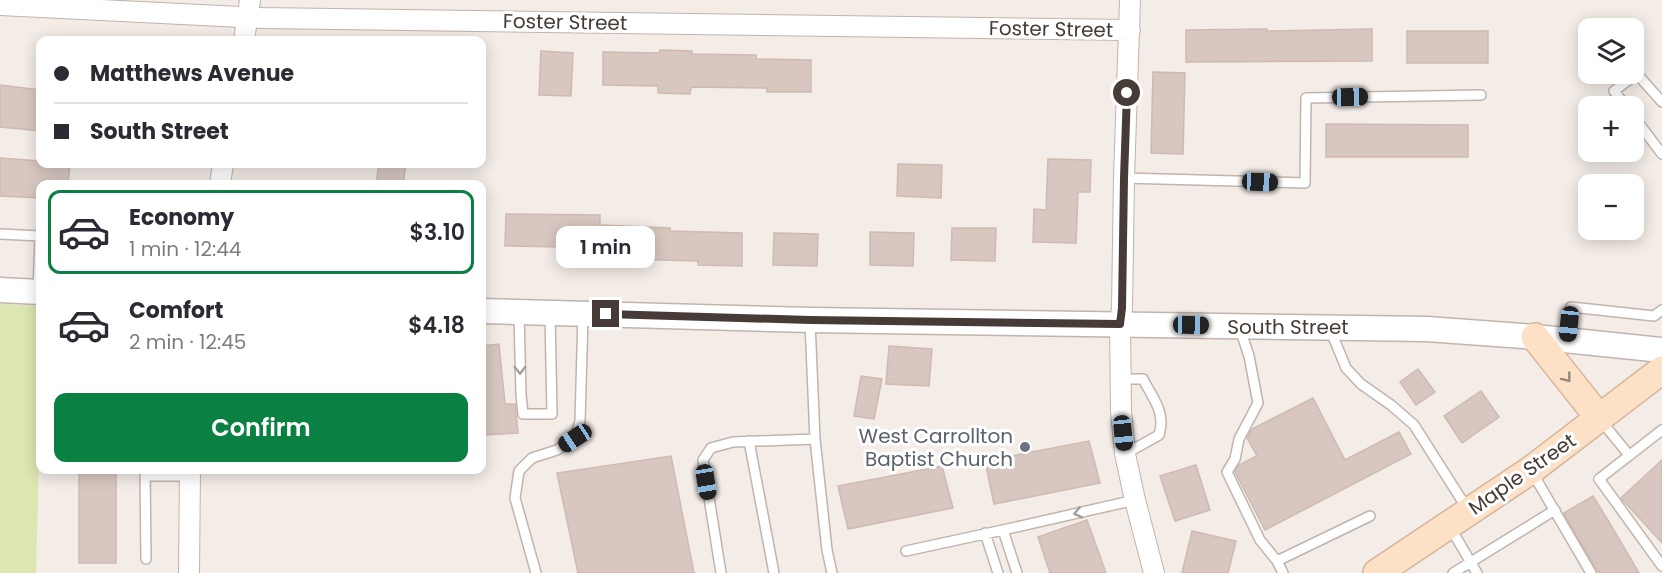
<!DOCTYPE html>
<html lang="en">
<head>
<meta charset="utf-8">
<style>
  :root { --surface:#fff; --page:#f7f7f7; --text:#2b2b33; --muted:#7c7c81; --line:#e1e1e2; --accent:#0b8043 }
  body { margin:0; font-family:Poppins,sans-serif; background:var(--page); color:var(--text); height:100vh; display:flex; flex-direction:column; font-size:22px; white-space:nowrap }
  * { box-sizing:border-box; margin:0 }
  p { font-size:20px; color:var(--muted) }
  .icon { flex:none; width:33px; height:33px; fill:none; stroke:currentColor; stroke-width:2; stroke-linecap:round; stroke-linejoin:round }
  .map { position:relative; flex:1; overflow:hidden }
  .drawer { position:absolute; left:36px; top:180px; width:450px; height:294px; display:flex; flex-direction:column; background:var(--surface); border-radius:12px; box-shadow:0 3px 15px #0003 }
  .drawer>* { flex:none }
  .guide { position:absolute; left:36px; top:36px; width:450px; height:132px; border-radius:12px; box-shadow:0 3px 15px #0003; display:grid; align-content:center; height:132px; padding:0 18px; background:var(--surface) }
  .controls { position:absolute; left:1578px; top:18px; display:grid; gap:12px }
  .controls a { display:grid; place-items:center; width:66px; height:66px; border-radius:12px; background:var(--surface); box-shadow:0 3px 15px #0003; font-size:30px }
  .end { position:absolute; width:27px; height:27px; margin:-14px; border:8px solid #463b36; background:#fff; box-shadow:0 0 0 3px #fff }
  .from { border-radius:50% }
  .bubble { position:absolute; height:42px; border-radius:12px; background:var(--surface); box-shadow:0 3px 15px #0003; font-size:20px; font-weight:600; line-height:42px; text-align:center }
  .car { position:absolute; width:18px; height:36px; margin:-18px -9px; border-radius:8px; box-shadow:0 0 4px 2px #0007; background:linear-gradient(#222 24%,#8ab4d8 0 40%,#222 0 76%,#8ab4d8 0 86%,#222 0) }
  .guide b { display:flex; align-items:center; gap:21px; height:57px; font-size:22px }
  .guide b+b { border-top:2px solid var(--line) }
  .guide i { width:15px; height:15px; background:var(--text) }
  ul { padding:10px 0 0; list-style:none }
  li { display:flex; align-items:center; gap:18px; height:84px; margin:0 12px 9px; padding:0 6px; border:3px solid transparent; border-radius:12px }
  li div { flex:1 }
  li b { display:block; font-size:22px }
  li em { font-style:normal; font-weight:600 }
  li.selected { border-color:var(--accent) }
  li>.icon { width:54px; height:54px; stroke-width:1.5 }
  .primary-button { display:flex; gap:12px; margin-top:auto; padding:12px 18px }
  .primary-button a { flex:1; height:69px; border-radius:12px; background:var(--accent); color:#fff; font-size:24px; font-weight:600; line-height:69px; text-align:center }
  .map>svg:first-child { display:block }
</style>
</head>
<body>
<div class="map">
<svg width="1662" height="573" viewBox="0 0 1662 573">
  <rect width="100%" height="100%" fill="#f3ece7"/>
  <path fill="#dde6b1" d="M0,304L40,306V424L36,573H0Z"/>
  <path fill="#d7c7c0" stroke="#cfbab0" stroke-width="1.5" d="M1267,29V31L1372,29V61L1186,62V30Z
    M1407,31H1488V63H1407Z
    M660,50L692,51V54L756,55V59L811,60V92H767V88L691,87L690,94L658,93V86L603,85V52L659,53Z
    M541,51L573,53L571,96L539,95Z
    M1153,72L1185,73L1183,154L1151,153Z
    M0,85L40,90V131L0,127Z
    M1326,124L1468,125V157H1326Z
    M0,158L40,161V164H70L68,184H40V198L0,196Z
    M1048,159L1091,160L1090,192H1078L1076,243L1033,242L1034,209L1046,210Z
    M379,164H406L403,184H376Z
    M898,164L942,165L941,198L897,196Z
    M506,214L600,215V225L670,228V231L742,233V266L698,265V261L626,259L627,248L505,246Z
    M952,228H996L995,261L951,260Z
    M870,232L914,233L913,266L870,265Z
    M774,233L818,234L817,266L773,265Z
    M499,344L505,404H515L518,433L482,435V346Z
    M889,346L932,349L929,386L886,384Z
    M1418,369L1435,392L1416,405L1400,382Z
    M861,376L882,379L874,419L854,416Z
    M1481,391L1499,417L1462,443L1444,416Z
    M1313,398L1345,460L1399,432L1411,454L1265,530L1235,472L1239,465L1257,456L1247,438L1252,429Z
    M1089,441L1100,483L994,504L985,461Z
    M671,456L694,573H578L557,473Z
    M1662,460V543L1621,498Z
    M1196,465L1210,510L1175,521L1160,476Z
    M942,466L953,508L848,529L838,486Z
    M79,473H116V563H79Z
    M1593,496L1609,522L1639,573H1599L1579,540L1564,513Z
    M1087,520L1106,573H1050L1038,537Z
    M1192,531L1236,541L1228,573H1182Z"/>
  <g fill="none" stroke-linecap="round" stroke-linejoin="round">
    <defs>
      <path id="service" d="M1626,106L1614,91L1637,74L1662,102
        M1634,117L1662,154
        M1124,178L1305,183L1306,98L1481,95
        M0,234L40,236L38,292
        M519,314L521,395L523,414H552L550,314
        M810,322L815,439L827,550L832,573
        M1240,329L1249,356L1258,403L1239,439L1235,459L1227,472L1260,540L1277,561L1283,573
        M1330,329L1346,368L1361,384L1391,405L1414,425L1468,510
        M1567,340L1571,307L1654,316L1662,310
        M1120,379H1143C1153,399 1166,412 1159,435L1125,454
        M1602,422L1629,455
        M1662,430L1599,479L1662,566
        M749,441L774,573
        M145,470L146,559
        M1532,472L1591,573
        M145,476H190
        M1450,527L1477,573
        M985,533L998,573
        M906,551L1003,530
        M1277,561L1370,516
        M536,573L515,498L519,471L532,458L557,450L575,438L580,421L583,315
        M721,573L703,460L711,448L733,442L815,439
        M1017,573L1003,530L1135,500
        M1453,573L1555,510"/>
      <path id="minor" d="M1130,0L1124,178L1122,308L1120,324L1121,411L1125,454L1135,500L1154,573
        M0,5L262,18L1130,30
        M244,40L250,0
        M220,184L223,164
        M189,573L190,470"/>
      <path id="tertiary" d="M0,290L40,292
        M482,311L810,320L1427,329L1535,337L1662,350"/>
      <path id="secondary" d="M1535,337L1600,419
        M1377,573L1531,470L1662,370"/>
    </defs>
    <use href="#service" stroke="#c1b4ad" stroke-width="12"/>
    <use href="#minor" stroke="#c1b4ad" stroke-width="22"/>
    <use href="#tertiary" stroke="#c1b4ad" stroke-width="27"/>
    <use href="#secondary" stroke="#d5b49a" stroke-width="30"/>
    <use href="#service" stroke="#fff" stroke-width="9"/>
    <use href="#minor" stroke="#fff" stroke-width="20"/>
    <use href="#tertiary" stroke="#fff" stroke-width="24"/>
    <use href="#secondary" stroke="#fde1c7" stroke-width="27"/>
  </g>
  <defs><path id="oneway-chevron" d="M-2-3.5L2.5 0L-2 3.5" fill="none" stroke-width="1.6" stroke-linecap="round" stroke-linejoin="round" transform="scale(1.5)"/></defs>
  <g stroke="#a29d9a">
    <use href="#oneway-chevron" transform="translate(520 370) rotate(89)"/>
    <use href="#oneway-chevron" transform="translate(1078 513) rotate(167)"/>
  </g>
  <use stroke="#988677" href="#oneway-chevron" transform="translate(1567 378) rotate(52)"/>
  <g fill="none" stroke-linecap="round" stroke-linejoin="round">
    <path stroke="#463b36" stroke-width="8" d="M606,314L810,320L1120,324L1122,308L1124,178L1127,93"/>
  </g>
  <circle fill="#6b7280" stroke="#fff" stroke-width="2" cx="1025" cy="447" r="6"/>
  <g text-anchor="middle" stroke-width="6" stroke-linejoin="round" paint-order="stroke">
    <g font-size="20" fill="#463b36" stroke="#fff">
      <text transform="translate(565 22) rotate(1)" y="7">Foster Street</text>
      <text transform="translate(1051 29) rotate(1)" y="7">Foster Street</text>
      <text x="1288" y="334">South Street</text>
      <text transform="translate(1522 474) rotate(-35)" y="7">Maple Street</text>
    </g>
    <g font-size="20" fill="#5b616d" stroke="#fff" text-anchor="end">
      <text x="1013" y="443">West Carrollton<tspan x="1013" dy="23">Baptist Church</tspan></text>
    </g>
  </g>
</svg>
<div class="controls">
<a><svg class="icon" aria-label="layers" viewBox="0 0 24 24"><path d="M12 4l9 5-9 5-9-5zM3 14l9 5 9-5"/></svg></a>
<a>+</a>
<a>−</a>
</div>
<i class="end from" style="left:1127px;top:93px"></i>
<i class="end" style="left:606px;top:314px"></i>
<div class="bubble" style="left:556px;top:226px;width:99px">1 min</div>
<i class="car" style="left:1350px;top:97px;rotate:89deg"></i>
<i class="car" style="left:1260px;top:182px;rotate:92deg"></i>
<i class="car" style="left:1569px;top:324px;rotate:186deg"></i>
<i class="car" style="left:1191px;top:325px;rotate:91deg"></i>
<i class="car" style="left:1123px;top:433px;rotate:174deg"></i>
<i class="car" style="left:575px;top:438px;rotate:237deg"></i>
<i class="car" style="left:706px;top:482px;rotate:171deg"></i>
<div class="guide">
<b><i class="from"></i>Matthews Avenue</b>
<b><i></i>South Street</b>
</div>
<section class="drawer">
<ul>
<li class="selected"><svg class="icon" aria-label="car" viewBox="0 0 24 24"><path d="M5 17H2v-5l4-1 3-4h7l3 4 3 1v5h-3M9 17h6M6 11h13"/><circle cx="7" cy="17" r="2"/><circle cx="17" cy="17" r="2"/></svg><div><b>Economy</b><p>1 min · 12:44</p></div><em>$3.10</em></li>
<li><svg class="icon" aria-label="car" viewBox="0 0 24 24"><path d="M5 17H2v-5l4-1 3-4h7l3 4 3 1v5h-3M9 17h6M6 11h13"/><circle cx="7" cy="17" r="2"/><circle cx="17" cy="17" r="2"/></svg><div><b>Comfort</b><p>2 min · 12:45</p></div><em>$4.18</em></li>
</ul>
<div class="primary-button"><a>Confirm</a></div>
</section>
</div>
</body>
</html>
